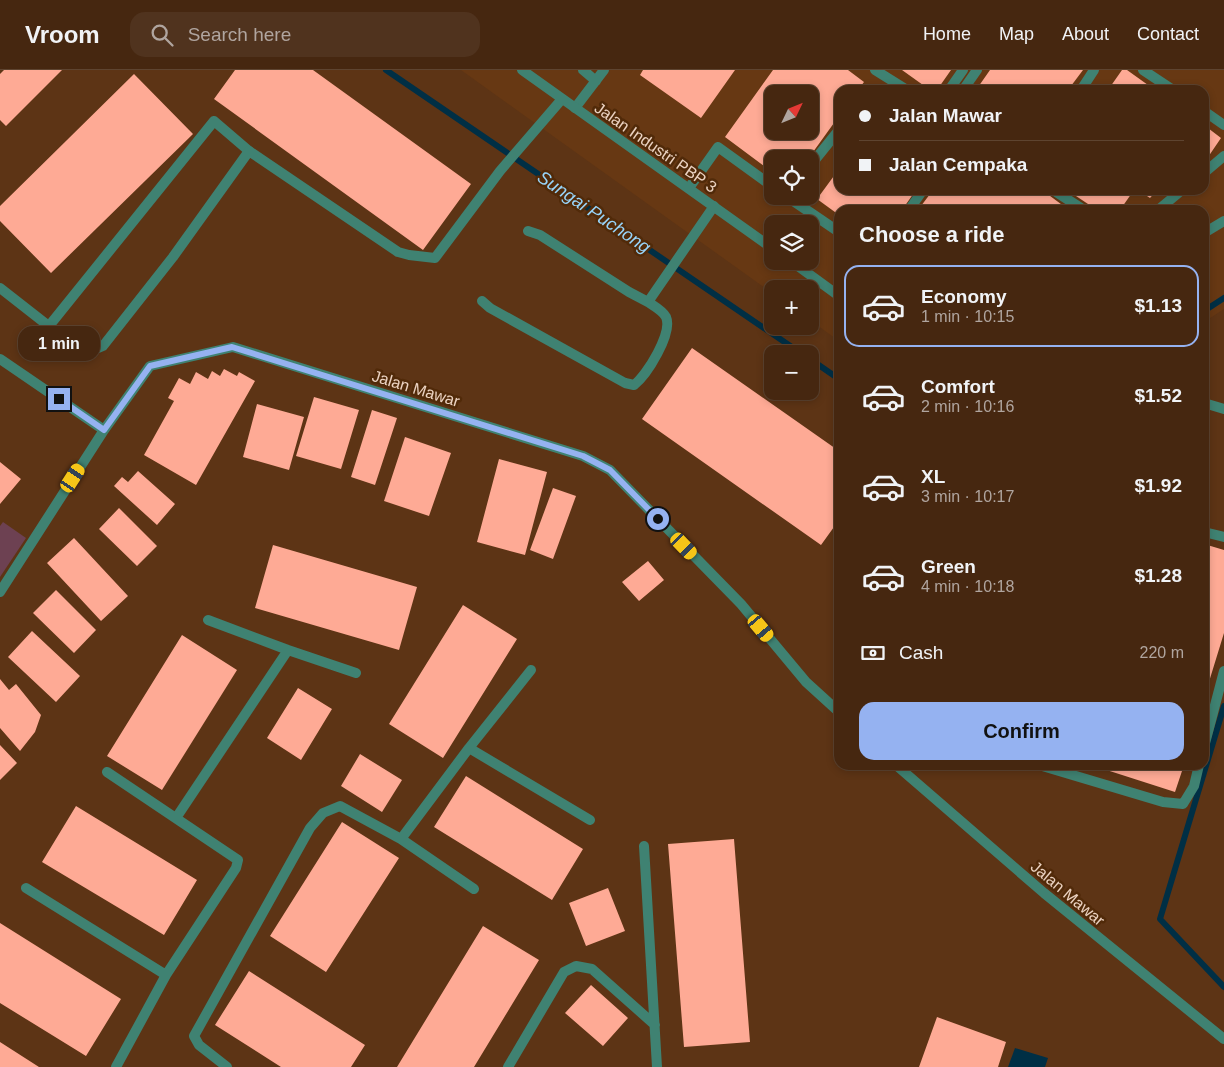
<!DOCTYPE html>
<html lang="en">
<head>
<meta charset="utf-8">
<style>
  :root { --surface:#462710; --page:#50331e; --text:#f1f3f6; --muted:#b0a59f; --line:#5e4430; --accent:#95b2f1 }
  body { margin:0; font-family:Helvetica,sans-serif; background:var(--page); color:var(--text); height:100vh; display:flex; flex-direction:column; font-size:19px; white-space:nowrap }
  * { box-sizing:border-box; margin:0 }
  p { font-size:16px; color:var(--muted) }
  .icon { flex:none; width:28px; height:28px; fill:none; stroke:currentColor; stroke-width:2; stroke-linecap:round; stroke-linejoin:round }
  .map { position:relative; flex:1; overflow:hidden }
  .panel { position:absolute; left:834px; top:135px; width:375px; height:565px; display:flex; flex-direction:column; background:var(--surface); border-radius:15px; box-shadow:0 2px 8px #0003,0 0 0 1px var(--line) }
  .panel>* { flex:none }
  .banner { position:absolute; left:834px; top:15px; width:375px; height:110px; border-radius:15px; box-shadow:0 2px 8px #0003,0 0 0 1px var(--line); display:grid; align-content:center; height:110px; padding:0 25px; background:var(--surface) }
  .needle { width:32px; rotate:47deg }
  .controls { position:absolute; left:764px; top:15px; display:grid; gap:10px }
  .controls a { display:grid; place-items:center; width:55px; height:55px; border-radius:10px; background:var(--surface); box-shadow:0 2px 8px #0003,0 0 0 1px var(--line); font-size:25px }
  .end { position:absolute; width:22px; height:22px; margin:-11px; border:6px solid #95b2f1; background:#111; box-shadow:0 0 0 2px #111 }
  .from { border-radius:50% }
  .bubble { position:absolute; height:35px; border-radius:15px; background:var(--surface); box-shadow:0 2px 8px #0003,0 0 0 1px var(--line); font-size:16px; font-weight:600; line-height:35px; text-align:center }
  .car { position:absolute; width:15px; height:30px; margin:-15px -8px; border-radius:6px; box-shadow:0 0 4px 1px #0007; background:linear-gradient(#f5c518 24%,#345 0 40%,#f5c518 0 76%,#345 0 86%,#f5c518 0) }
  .banner b { display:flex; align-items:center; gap:18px; height:48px; font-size:19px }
  .banner b+b { border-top:1px solid var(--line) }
  .banner i { width:12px; height:12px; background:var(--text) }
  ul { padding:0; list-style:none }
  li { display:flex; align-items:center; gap:15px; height:82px; margin:0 10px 8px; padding:0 15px; border:2px solid transparent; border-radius:15px }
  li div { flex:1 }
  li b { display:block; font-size:19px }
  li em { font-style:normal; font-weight:600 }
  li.current { border-color:var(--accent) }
  li>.icon { width:45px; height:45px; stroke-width:1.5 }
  h2 { padding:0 25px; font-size:22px; line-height:60px }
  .pay { display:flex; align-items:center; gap:12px; height:55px; padding:0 25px; font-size:19px }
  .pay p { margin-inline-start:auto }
  .cta { display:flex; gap:10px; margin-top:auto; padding:10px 25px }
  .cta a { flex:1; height:58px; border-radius:15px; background:var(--accent); color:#111; font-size:20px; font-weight:600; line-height:58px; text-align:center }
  header { display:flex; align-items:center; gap:30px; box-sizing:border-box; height:70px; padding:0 25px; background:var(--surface); border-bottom:1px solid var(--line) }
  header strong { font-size:24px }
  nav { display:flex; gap:28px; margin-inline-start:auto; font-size:18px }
  .search { width:350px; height:45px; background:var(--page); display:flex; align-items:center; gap:12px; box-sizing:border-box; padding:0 18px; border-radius:15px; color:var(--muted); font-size:19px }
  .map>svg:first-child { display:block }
</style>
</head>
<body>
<header>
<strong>Vroom</strong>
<div class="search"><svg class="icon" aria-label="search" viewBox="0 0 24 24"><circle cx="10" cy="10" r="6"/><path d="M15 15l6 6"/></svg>Search here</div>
<nav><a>Home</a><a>Map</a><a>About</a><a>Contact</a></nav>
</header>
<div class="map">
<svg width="1224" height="997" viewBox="0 0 1224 997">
  <rect width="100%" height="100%" fill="#5d3415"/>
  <path fill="#673813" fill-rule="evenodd" d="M461,0H1224V239L1204,252V140H839V271L810,250V219H772V223ZM839,20H1204V120H839ZM772,24H810V61H772ZM772,89H810V126H772ZM772,154H810V191H772Z"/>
  <path fill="#6d4152" d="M3,452L26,468L0,507V456Z"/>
  <path fill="#002f45" d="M1015,978L1048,988L1045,997H1008Z"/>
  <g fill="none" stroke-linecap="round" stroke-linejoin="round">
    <path stroke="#002f45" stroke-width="6" d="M386,0L802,284
      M1204,241L1224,228
      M810,289L839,309
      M1224,636L1160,849L1224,917"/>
  </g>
  <path fill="#feaa95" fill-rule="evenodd" d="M4,0H62L6,56L0,50V4Z
    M235,0H313L471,114L423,180L214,29Z
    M643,0H735L701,48L640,5Z
    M773,0H848L864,12L858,20H839V46L808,89H772V102L725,67ZM772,24H810V61H772Z
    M902,0H951L937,20H930Z
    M990,0H1083L1068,20H976Z
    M1122,0H1127L1155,20H1108Z
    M134,4L193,64L51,203L0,151V136Z
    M1204,55L1221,68L1204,93Z
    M839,99V120H916L902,140H839V145L817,129Z
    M933,120H1042L1069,140H918Z
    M1067,120H1134L1120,140H1097Z
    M1138,120H1157L1150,128Z
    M692,278L839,381V450L821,475L642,349Z
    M224,299L237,306L239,302L255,311L196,415L144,385L174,331L168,328L179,308L190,314L196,302L208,309L212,301L220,306Z
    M314,327L359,340L341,399L296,386Z
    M257,334L304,347L289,400L243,387Z
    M372,340L397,348L375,415L351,407Z
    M405,367L451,383L429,446L384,431Z
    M499,389L547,402L525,485L477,472Z
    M0,392L21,409L0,434Z
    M138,401L175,434L157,455L114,416L122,407L128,412Z
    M553,418L576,426L553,489L530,480Z
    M119,438L157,476L137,496L99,459Z
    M74,468L128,526L101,551L47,493Z
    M1204,474L1224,480V563L1204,628Z
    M273,475L417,517L399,580L255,538Z
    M648,491L664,510L639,531L622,512Z
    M56,520L96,560L74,583L33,543Z
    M463,535L517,569L443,688L389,654Z
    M32,561L80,606L56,632L8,587Z
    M182,565L237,600L162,720L107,686Z
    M0,609L9,620L16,614L41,645L35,662L20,681L0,658Z
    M298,618L332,639L301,690L267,668Z
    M0,675L17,693L0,710Z
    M360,684L402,710L382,742L341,716Z
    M1091,695H1184L1175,722Z
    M466,706L583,779L552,830L434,757Z
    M76,736L197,810L164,865L42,792Z
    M342,752L399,788L326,902L270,866Z
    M734,769L750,972L684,977L668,774Z
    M608,818L625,861L586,876L569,833Z
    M0,853L121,929L86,986L0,933Z
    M483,856L539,890L474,997H397Z
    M249,901L365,975L351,997H281L215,955Z
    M591,915L628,948L603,976L565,943Z
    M937,947L1006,972L998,997H919Z
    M0,972L39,997H0Z"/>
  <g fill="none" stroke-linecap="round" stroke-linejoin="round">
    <path stroke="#3f8272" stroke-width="10" d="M583,0L596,11
      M875,0L907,20
      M1143,0L1173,20
      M949,20L963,0
      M963,20L977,0
      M1081,20L1094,0
      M575,38L604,0
      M1204,41L1224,55
      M810,96L839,60
      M1204,103L1224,86
      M689,118L718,77L772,116
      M1053,120L1084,140
      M786,126L839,162
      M909,140L923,120
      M1158,140L1182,120
      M528,161L540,165L629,222L648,232
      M482,231L490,238L625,313L634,315C647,305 673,263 666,247C663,241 654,236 648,232L714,136
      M49,256L214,51L249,81
      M1204,333L1224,339
      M1204,462L1224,467
      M1204,677L1224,601
      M1039,695L1163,732L1183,734L1194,716L1199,695"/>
    <path stroke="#3f8272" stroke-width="10" d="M522,0L772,178
      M1204,163L1224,151
      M791,191L839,226
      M0,218L78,279L89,282L103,276L173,187L249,81L398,182L409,185L435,188L500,101L562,29
      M0,289L104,360
      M0,522L104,360L150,296L233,277L583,386L610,400L741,534L806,612L839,642
      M208,550L288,580L356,603
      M469,678L590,750
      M896,695L1044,823L1224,969
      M107,702L238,790L236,798L166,905L116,997
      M176,748L288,580
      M401,769L469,678L531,600
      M644,776L657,997
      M26,818L166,905
      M227,997L199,975L194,966L310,758L323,743L340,736L401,769L474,819
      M508,997L564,902L576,896L592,899L655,955"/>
  </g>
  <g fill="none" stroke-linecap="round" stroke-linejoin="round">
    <path stroke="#95b2f1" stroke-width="6" d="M59,329L104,360L150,296L232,277L583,386L610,400L658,449"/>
  </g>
  <g text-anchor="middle" stroke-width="5" stroke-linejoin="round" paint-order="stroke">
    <g font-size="16" fill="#ebd2c1" stroke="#512a09">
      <text transform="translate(656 77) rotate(35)" y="6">Jalan Industri PBP 3</text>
      <text transform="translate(416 318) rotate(17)" y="6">Jalan Mawar</text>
      <text transform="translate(1068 823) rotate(40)" y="6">Jalan Mawar</text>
    </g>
    <g font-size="18" font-style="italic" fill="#98d4f9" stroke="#512a09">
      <text transform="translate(594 142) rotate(34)" y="6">Sungai Puchong</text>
    </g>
  </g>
</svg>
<div class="controls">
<a><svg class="needle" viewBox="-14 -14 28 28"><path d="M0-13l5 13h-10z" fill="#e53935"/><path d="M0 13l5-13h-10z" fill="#b0a59f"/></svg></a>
<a><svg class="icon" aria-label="locate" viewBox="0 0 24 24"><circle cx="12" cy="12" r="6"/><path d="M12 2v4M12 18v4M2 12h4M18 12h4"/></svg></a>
<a><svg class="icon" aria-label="layers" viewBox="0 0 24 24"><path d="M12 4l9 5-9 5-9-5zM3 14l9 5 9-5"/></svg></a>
<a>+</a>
<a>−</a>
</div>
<i class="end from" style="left:658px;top:449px"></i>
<i class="end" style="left:59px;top:329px"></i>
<div class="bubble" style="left:18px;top:256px;width:82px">1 min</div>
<i class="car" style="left:73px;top:408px;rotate:33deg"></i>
<i class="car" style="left:684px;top:476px;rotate:136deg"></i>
<i class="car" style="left:761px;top:558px;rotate:140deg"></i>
<div class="banner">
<b><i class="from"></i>Jalan Mawar</b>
<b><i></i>Jalan Cempaka</b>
</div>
<section class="panel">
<h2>Choose a ride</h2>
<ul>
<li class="current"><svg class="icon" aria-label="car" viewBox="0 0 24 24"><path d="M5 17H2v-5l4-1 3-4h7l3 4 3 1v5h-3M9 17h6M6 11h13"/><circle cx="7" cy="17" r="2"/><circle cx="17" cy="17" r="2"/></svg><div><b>Economy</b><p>1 min · 10:15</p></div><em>$1.13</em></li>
<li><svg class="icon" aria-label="car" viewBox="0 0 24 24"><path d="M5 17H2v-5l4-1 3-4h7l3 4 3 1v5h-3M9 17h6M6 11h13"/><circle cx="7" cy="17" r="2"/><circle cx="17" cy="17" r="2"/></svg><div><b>Comfort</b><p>2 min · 10:16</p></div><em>$1.52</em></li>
<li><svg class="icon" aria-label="car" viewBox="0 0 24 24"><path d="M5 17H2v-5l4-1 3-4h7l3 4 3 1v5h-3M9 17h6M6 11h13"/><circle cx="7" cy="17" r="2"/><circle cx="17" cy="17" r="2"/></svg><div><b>XL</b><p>3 min · 10:17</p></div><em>$1.92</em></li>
<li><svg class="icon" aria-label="car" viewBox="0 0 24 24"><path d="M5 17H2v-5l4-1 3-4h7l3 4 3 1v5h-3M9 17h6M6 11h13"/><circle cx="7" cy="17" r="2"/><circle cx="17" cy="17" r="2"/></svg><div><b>Green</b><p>4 min · 10:18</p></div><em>$1.28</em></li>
</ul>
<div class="pay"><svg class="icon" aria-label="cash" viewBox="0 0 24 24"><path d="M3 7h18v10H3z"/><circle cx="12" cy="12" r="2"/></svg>Cash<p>220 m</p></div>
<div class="cta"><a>Confirm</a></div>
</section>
</div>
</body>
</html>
